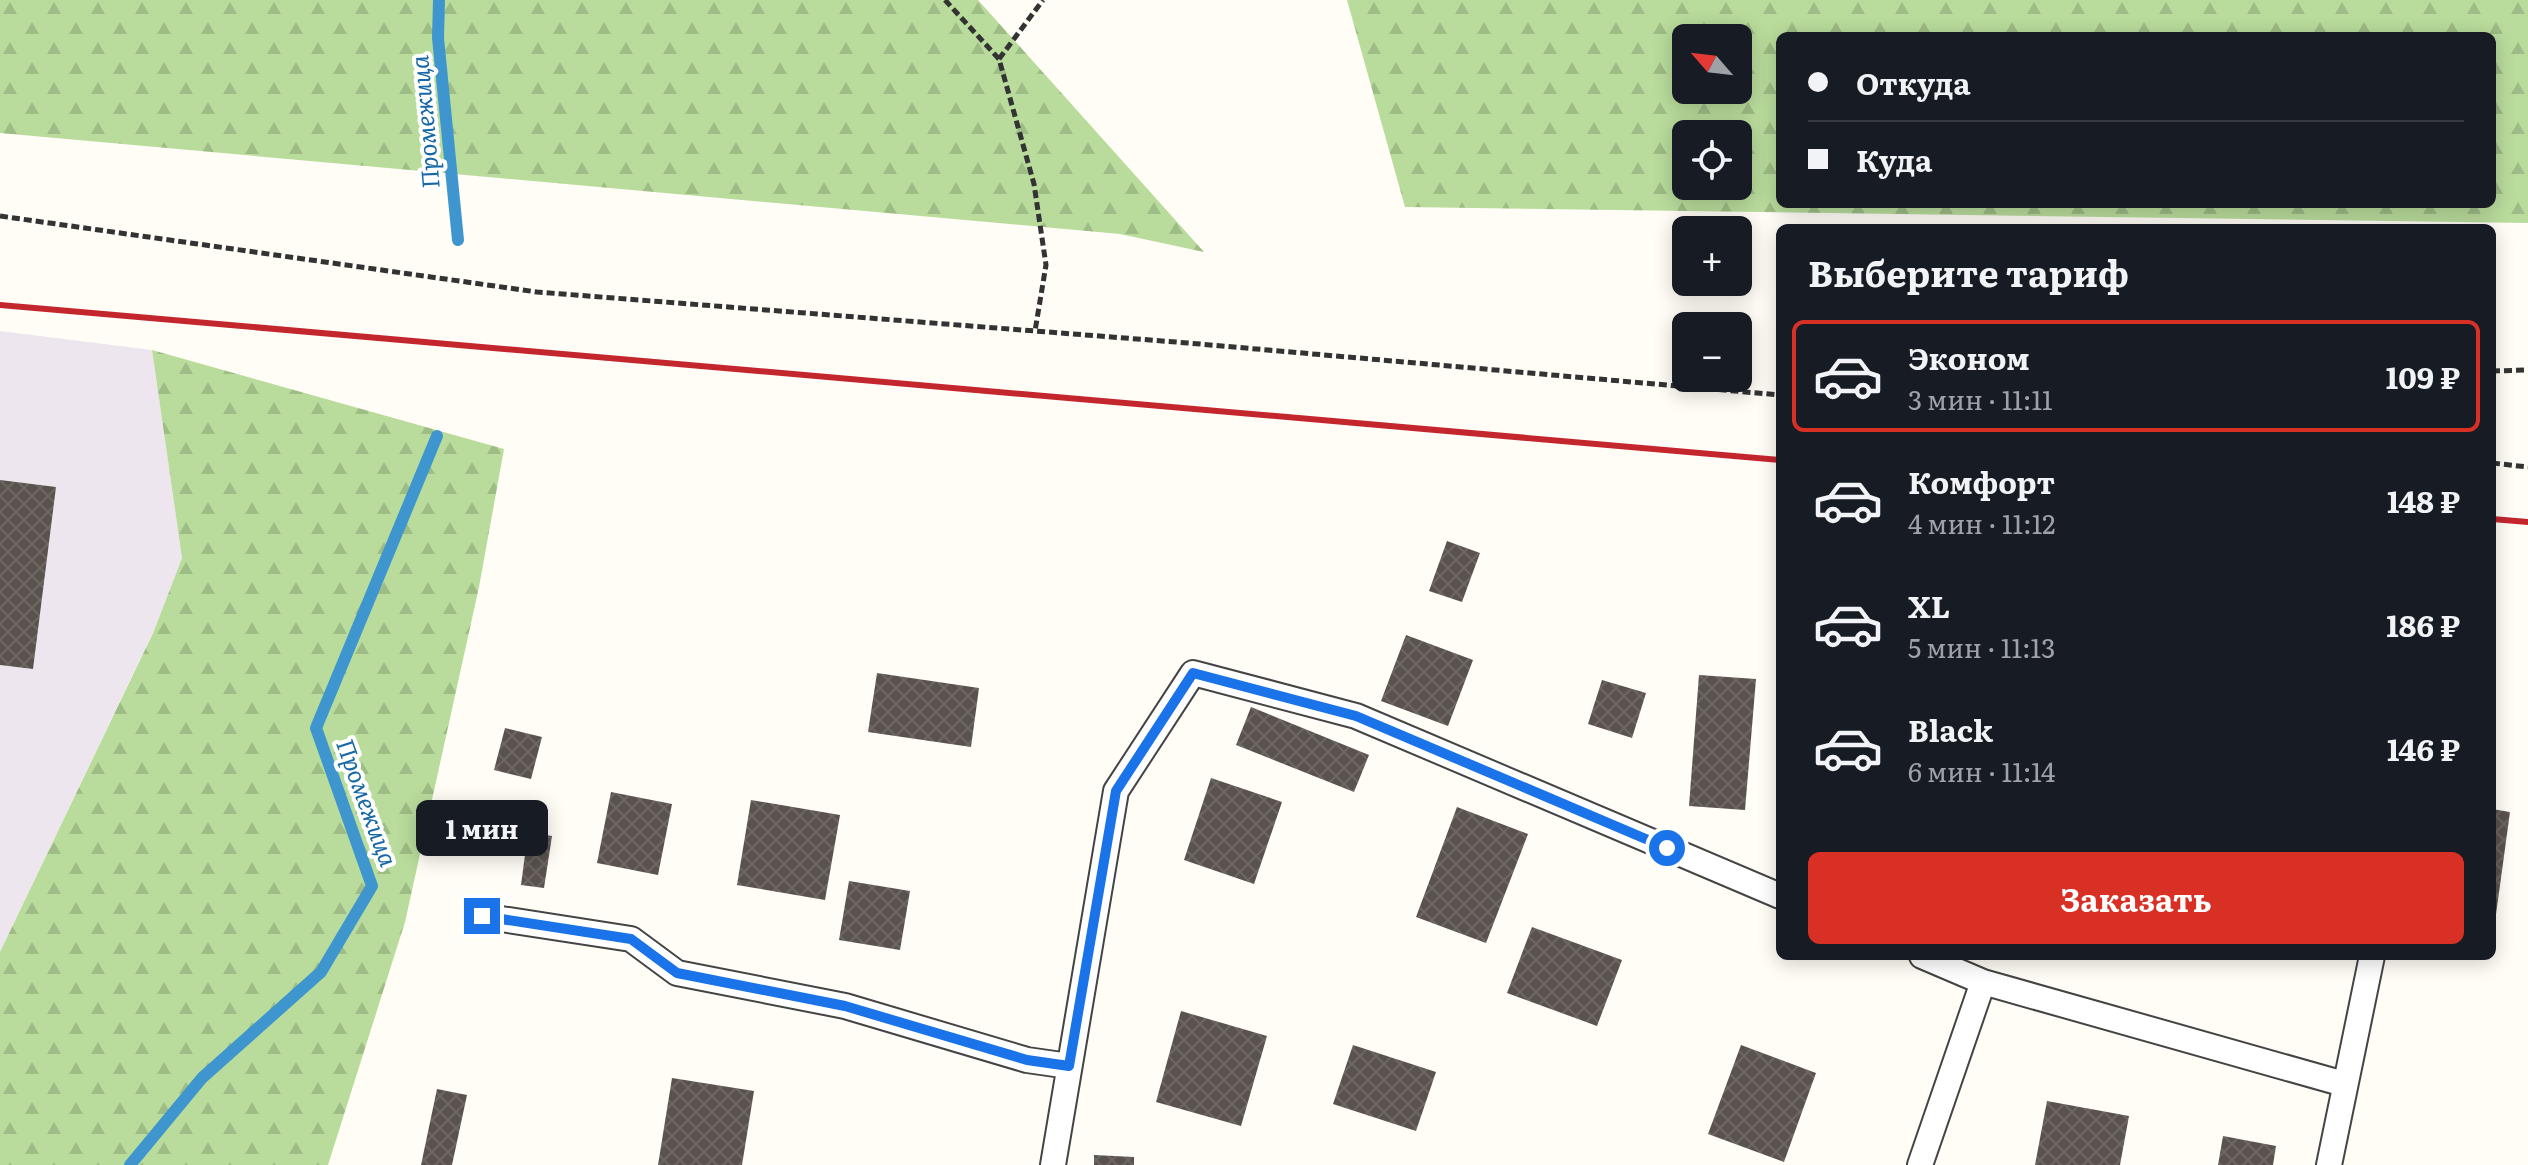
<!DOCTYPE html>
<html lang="ru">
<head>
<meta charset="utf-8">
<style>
  :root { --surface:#171b24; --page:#242831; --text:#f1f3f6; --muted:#9ea1a6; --line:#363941; --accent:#d93025 }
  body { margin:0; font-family:Literata,serif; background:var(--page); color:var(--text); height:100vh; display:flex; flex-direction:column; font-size:30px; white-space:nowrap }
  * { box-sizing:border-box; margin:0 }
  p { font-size:26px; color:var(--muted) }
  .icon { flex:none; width:44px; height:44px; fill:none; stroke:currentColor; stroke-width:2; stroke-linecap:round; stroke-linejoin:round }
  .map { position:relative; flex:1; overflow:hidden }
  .panel { position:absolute; left:1776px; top:224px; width:720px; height:736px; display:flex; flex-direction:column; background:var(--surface); border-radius:12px; box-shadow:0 4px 20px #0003 }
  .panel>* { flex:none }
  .hud { position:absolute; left:1776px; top:32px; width:720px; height:176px; border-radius:12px; box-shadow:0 4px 20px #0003; display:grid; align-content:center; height:176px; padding:0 32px; background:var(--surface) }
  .needle { width:52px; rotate:298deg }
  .fabs { position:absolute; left:1672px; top:24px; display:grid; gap:16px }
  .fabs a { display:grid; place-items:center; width:80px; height:80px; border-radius:12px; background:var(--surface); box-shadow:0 4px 20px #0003; font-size:40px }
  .end { position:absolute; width:36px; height:36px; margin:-18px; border:10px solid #1a73e8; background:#fff; box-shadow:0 0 0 4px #fff }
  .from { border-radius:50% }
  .bubble { position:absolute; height:56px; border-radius:12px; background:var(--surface); box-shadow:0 4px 20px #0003; font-size:26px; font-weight:700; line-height:56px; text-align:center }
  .hud b { display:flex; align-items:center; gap:28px; height:76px; font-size:30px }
  .hud b+b { border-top:2px solid var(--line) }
  .hud i { width:20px; height:20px; background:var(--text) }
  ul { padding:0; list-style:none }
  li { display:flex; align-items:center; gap:24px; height:112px; margin:0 16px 12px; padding:0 16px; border:4px solid transparent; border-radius:12px }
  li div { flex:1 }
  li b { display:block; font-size:30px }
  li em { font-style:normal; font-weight:700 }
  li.active { border-color:var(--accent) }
  li>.icon { width:72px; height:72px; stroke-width:1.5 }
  h2 { padding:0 32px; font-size:36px; line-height:96px }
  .button { display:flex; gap:16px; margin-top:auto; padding:16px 32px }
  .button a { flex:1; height:92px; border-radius:12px; background:var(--accent); color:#fff; font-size:32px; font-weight:700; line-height:92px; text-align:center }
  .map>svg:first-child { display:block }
</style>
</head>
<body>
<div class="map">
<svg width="2528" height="1165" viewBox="0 0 2528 1165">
  <defs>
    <pattern id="forest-firs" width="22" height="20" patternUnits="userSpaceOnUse" patternTransform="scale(2)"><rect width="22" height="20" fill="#b9dc9c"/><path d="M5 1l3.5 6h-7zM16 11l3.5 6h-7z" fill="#9ebc85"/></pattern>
    <pattern id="building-cross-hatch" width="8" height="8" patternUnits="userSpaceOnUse" patternTransform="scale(2)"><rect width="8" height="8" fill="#5a524d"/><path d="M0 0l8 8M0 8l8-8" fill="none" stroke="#6d6662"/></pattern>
  </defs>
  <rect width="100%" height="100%" fill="#fffdf5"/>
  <path fill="#eee6ef" d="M0,331L152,350L182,558L153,632L0,952Z"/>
  <path fill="url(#forest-firs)" fill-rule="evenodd" d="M0,0H978L1204,252L1120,234L0,133Z
    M1347,0H2528V223L1405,207ZM1780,36H2492V204H1780ZM1686,38H1738V90H1686ZM1686,134H1738V186H1686Z
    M152,350L504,449L479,587L405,922L328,1165H0V952L153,633L182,558Z"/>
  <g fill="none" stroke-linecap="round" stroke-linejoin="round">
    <path stroke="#3f96cf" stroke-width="12" d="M439,0L438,38L458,240
      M130,1165L202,1078L321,972L372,886L316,728L437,436"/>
  </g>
  <path fill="url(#building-cross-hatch)" d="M0,480L56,487L33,669L0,665Z
    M1447,541L1480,553L1462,602L1429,591Z
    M1406,635L1473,660L1448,726L1381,701Z
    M877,673L979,688L971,747L868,732Z
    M1699,675L1756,679L1745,810L1689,806Z
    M1602,680L1646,693L1632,738L1588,724Z
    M1251,707L1369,755L1354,792L1236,745Z
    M505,728L542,737L531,779L494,770Z
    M1211,778L1282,802L1254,884L1184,860Z
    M611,792L672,804L658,875L597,863Z
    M751,800L840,815L825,900L737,885Z
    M1457,807L1528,834L1486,943L1416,917Z
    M2492,809L2510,812L2494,929H2492Z
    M528,832L552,836L544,888L521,885Z
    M849,881L910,891L900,950L839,940Z
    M1532,927L1622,960L1597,1026L1507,993Z
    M1181,1011L1267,1036L1241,1126L1156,1102Z
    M1353,1045L1436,1072L1416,1131L1333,1104Z
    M1741,1045L1816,1073L1784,1162L1708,1134Z
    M672,1078L754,1091L742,1165H658Z
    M437,1089L467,1095L452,1165H421Z
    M2047,1101L2129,1116L2120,1165H2035Z
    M2223,1136L2276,1146L2273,1165H2218Z
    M1094,1155L1134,1157V1165H1094Z"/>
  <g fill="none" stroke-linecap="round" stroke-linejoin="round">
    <defs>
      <path id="lane" d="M482,916L631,939L677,973L845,1006L1027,1060L1069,1066
        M1922,956L1983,982L2344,1084
        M1053,1165L1116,791L1193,673L1356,716L1780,896
        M1920,1165L1983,982
        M2329,1165L2372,956"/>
    </defs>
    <use href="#lane" stroke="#444" stroke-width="28"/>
    <path stroke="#333" stroke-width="5" stroke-dasharray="8 4" stroke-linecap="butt" d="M945,0L999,59L1034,184L1046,265L1035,331
      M999,59L1043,0
      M0,216L537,292L1188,343L1780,395
      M2492,371L2528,370
      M2492,463L2528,467"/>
    <use href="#lane" stroke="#fff" stroke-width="24"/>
    <path stroke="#c4262e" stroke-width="6" d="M0,305L1780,460
      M2492,519L2528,522"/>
  </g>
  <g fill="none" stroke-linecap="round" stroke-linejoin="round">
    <path stroke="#1a73e8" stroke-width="10" d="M482,916L631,939L677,973L845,1006L1027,1060L1069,1066L1116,791L1193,673L1356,716L1667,848"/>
  </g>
  <g text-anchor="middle" stroke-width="8" stroke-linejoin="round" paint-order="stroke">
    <g font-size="24" font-style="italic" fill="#1768a6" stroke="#fff">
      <text transform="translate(426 122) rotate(-95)" y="8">Промежица</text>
      <text transform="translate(366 803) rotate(70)" y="8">Промежица</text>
    </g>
  </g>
</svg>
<div class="fabs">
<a><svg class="needle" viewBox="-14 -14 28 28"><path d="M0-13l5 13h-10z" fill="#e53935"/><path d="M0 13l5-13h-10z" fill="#9ea1a6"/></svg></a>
<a><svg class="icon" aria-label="locate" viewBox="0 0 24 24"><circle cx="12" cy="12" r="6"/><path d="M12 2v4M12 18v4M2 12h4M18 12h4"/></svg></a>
<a>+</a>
<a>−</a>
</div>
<i class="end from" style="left:1667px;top:848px"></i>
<i class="end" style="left:482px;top:916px"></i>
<div class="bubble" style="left:416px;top:800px;width:132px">1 мин</div>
<div class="hud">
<b><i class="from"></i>Откуда</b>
<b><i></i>Куда</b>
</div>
<section class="panel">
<h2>Выберите тариф</h2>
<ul>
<li class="active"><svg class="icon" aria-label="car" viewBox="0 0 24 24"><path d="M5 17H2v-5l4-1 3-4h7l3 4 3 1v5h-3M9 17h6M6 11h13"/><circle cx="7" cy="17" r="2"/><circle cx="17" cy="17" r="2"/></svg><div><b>Эконом</b><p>3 мин · 11:11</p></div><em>109 ₽</em></li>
<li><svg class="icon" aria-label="car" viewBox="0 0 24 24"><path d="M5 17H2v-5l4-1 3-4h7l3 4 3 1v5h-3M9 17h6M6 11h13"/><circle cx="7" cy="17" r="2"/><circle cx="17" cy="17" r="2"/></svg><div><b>Комфорт</b><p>4 мин · 11:12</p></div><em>148 ₽</em></li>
<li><svg class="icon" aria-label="car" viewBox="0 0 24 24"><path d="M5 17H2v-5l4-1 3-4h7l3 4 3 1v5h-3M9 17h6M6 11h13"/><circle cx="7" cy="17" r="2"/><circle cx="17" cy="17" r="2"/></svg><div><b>XL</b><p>5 мин · 11:13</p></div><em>186 ₽</em></li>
<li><svg class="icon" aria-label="car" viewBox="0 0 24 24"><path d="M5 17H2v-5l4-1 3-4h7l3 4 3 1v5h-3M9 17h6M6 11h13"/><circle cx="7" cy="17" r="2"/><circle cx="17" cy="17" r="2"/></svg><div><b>Black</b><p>6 мин · 11:14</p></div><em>146 ₽</em></li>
</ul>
<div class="button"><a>Заказать</a></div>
</section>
</div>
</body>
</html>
